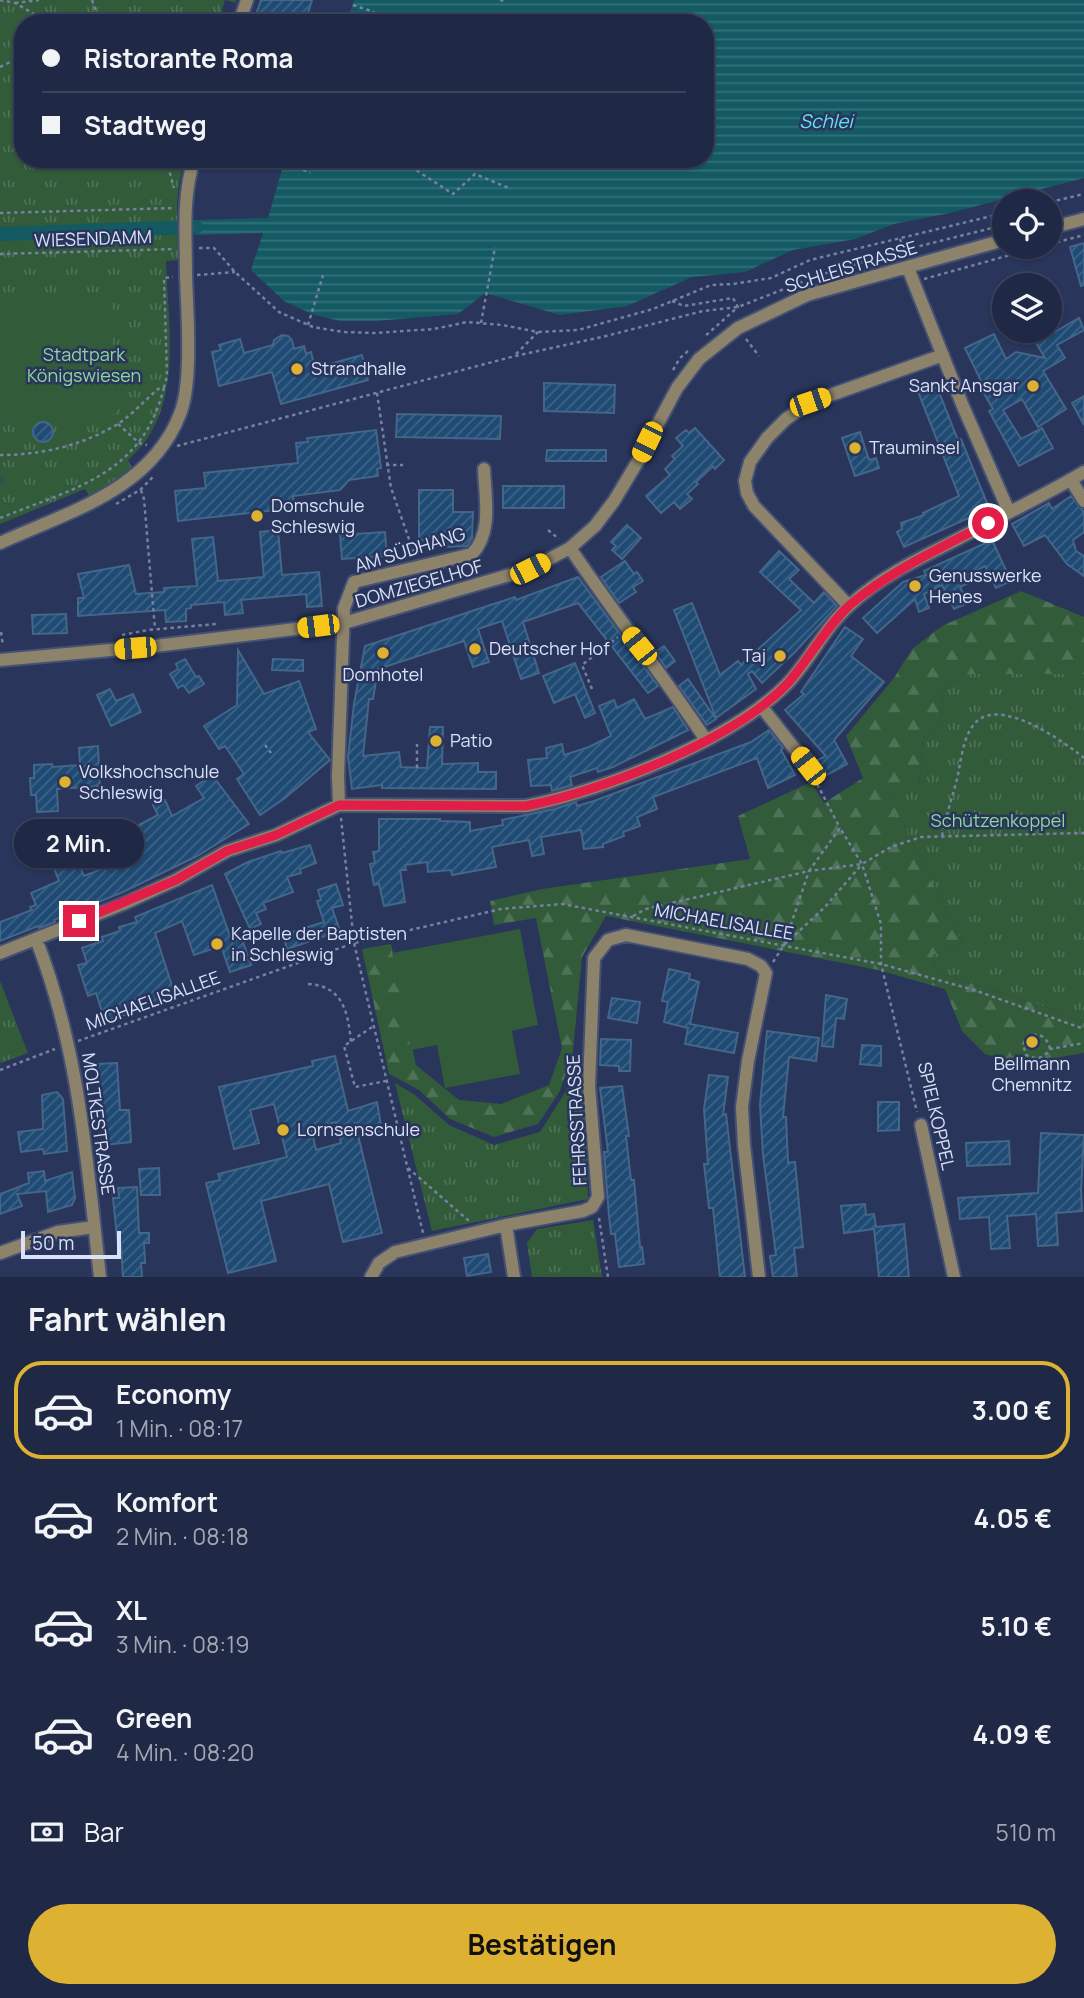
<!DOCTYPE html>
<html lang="de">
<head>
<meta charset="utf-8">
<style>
  :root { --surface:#1f2844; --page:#2c344f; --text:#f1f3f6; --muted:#a1a6b2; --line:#3c445d; --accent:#ddb233 }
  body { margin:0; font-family:Manrope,sans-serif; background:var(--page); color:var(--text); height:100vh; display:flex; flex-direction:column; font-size:26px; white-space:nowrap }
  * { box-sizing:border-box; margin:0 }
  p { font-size:23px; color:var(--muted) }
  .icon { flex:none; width:38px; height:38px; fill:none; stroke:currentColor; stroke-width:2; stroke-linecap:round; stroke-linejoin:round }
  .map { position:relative; height:1277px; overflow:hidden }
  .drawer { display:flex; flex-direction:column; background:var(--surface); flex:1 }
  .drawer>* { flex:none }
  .top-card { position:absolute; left:14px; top:14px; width:700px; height:154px; border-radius:28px; box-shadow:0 2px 5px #0004,0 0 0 2px var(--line); display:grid; align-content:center; height:154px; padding:0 28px; background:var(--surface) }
  .buttons { position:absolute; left:992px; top:189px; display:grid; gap:14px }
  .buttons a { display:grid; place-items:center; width:70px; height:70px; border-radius:50%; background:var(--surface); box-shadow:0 2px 5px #0004,0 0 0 2px var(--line); font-size:35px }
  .scale { position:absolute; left:21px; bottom:18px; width:100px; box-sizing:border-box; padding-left:7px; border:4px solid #d9e2fa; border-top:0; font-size:19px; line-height:24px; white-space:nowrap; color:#d9e2fa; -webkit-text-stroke:5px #29355b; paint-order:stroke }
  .end { position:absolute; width:32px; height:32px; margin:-16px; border:9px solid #e11d48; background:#fff; box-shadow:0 0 0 4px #fff }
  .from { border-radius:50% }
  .bubble { position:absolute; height:49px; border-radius:24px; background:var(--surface); box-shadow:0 2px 5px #0004,0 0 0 2px var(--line); font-size:23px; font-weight:700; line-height:49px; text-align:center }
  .car { position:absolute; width:21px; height:42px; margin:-21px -10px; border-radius:9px; box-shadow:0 0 5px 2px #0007; background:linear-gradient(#f5c518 24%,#345 0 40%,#f5c518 0 76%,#345 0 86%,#f5c518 0) }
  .top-card b { display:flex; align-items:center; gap:24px; height:66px; font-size:26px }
  .top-card b+b { border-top:2px solid var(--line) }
  .top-card i { width:18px; height:18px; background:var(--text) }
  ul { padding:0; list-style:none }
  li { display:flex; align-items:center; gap:21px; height:98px; margin:0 14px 10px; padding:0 14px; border:4px solid transparent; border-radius:28px }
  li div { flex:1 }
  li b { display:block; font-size:26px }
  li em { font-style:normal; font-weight:700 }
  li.selected { border-color:var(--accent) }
  li>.icon { width:63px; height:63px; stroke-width:1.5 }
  h2 { padding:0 28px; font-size:32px; line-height:84px }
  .pay { display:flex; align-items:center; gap:18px; height:77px; padding:0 28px; font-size:26px }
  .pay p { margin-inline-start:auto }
  .action { display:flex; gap:14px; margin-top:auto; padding:14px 28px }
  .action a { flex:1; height:80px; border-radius:42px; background:var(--accent); color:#111; font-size:28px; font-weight:700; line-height:80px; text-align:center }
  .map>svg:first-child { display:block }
</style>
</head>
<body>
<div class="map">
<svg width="1084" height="1277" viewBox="0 0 1084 1277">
  <defs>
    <pattern id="grass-tufts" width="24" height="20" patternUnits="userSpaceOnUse" patternTransform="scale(1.75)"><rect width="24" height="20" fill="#315b39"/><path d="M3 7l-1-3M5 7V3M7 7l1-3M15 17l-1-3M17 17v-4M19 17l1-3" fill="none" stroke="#4e7257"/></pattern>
    <pattern id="forest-firs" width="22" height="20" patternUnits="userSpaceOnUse" patternTransform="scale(1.75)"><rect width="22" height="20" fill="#315b39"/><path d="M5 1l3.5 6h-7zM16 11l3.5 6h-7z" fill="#4e7257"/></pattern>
    <pattern id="water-rules" width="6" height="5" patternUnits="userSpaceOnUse" patternTransform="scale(1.75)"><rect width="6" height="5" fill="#145a63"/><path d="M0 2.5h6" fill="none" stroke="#36717a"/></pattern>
    <pattern id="building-hatch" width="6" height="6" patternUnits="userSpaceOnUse" patternTransform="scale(1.75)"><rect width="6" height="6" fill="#1e4a73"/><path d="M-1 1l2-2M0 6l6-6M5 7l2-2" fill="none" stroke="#3e6488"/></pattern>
  </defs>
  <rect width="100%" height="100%" fill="#29355b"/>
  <path fill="url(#grass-tufts)" d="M0,0H236V3L225,0L218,23H23V159H185C174,193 177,225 179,260L166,261C168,328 185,411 128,460L134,472L91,499L85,489L0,524Z
    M964,674H1084V1023L1049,1008L936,972L933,955L962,943L887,791L919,786L923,738L940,725L944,691Z
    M0,981L28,1053L0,1063Z
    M583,1056L588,1199L432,1231L395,1083L415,1095L449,1125L494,1145L540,1132L566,1091Z
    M593,1220L602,1277H532L527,1243L537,1229Z"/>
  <path fill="url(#forest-firs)" d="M1021,591L1084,617V674H964L944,691L940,725L923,738L919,787L887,791L962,943L933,955L936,972L1049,1008L1084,1023V1053L1020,1064L985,1054L962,1031L945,989L878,970L606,916L582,957L573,1052L560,1091L538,1124L494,1137L450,1119L419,1090L389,1074L362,949L391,944L416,1065L459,1100L501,1104L549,1085L562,1048L536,918L494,925L490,901L542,889L750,859L738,816L811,782L824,803L863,778L846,736L894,678L912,649L942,626Z"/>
  <path fill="#315b39" d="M111,297L115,414L0,418V300Z
    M520,929L538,1025L512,1031L520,1074L445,1088L437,1045L411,1050L392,953Z"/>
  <path fill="url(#water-rules)" d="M354,0H1084V178L950,213L894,224L855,239L793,250L745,272L692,277L627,306L560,315L485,293L458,314L376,321H340L312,314L284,301L251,270L263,233L196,235L197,220L268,218L285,159H705V23H347Z"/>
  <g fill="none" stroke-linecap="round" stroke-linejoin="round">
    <path stroke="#145a63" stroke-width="4.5" d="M0,480H1"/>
    <path stroke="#145a63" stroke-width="14" d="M0,234L196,227"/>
  </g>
  <path fill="url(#building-hatch)" stroke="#436689" stroke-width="2" fill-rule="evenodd" d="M261,0H312L305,23H253Z
    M1084,243V285L1081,286L1070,247Z
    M1079,318L1084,330L1057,345L1065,358L1043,371L1066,409L1038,427L1022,399L1003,410L1021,439L1042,428L1053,448L1019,466L989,411L993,409L979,385L982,383L965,348L994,334L1006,359L1016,352L1045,358L1029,331H1045L1048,336Z
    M282,335L288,336L292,340L294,349L304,346L306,354L311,352L315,368L362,355L368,380L281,404L272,372L219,386L212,352L221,350L219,345L240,339L244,353L273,345L274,340Z
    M935,382L958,440L961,439L987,503L982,512L904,547L897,532L902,529L901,523L924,515L923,513L959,496L917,389Z
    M544,383L615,385L614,413L544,411Z
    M1084,396V425L1072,403Z
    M397,414L501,416L500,439L396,437Z
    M33 432a10 10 0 1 1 20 0a10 10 0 1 1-20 0Z
    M695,428L724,460L715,469L713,466L696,482L698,484L687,494L692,499L680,509L674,502L661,513L646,496L670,475L665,469L675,459L672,456L683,446L676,438L686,430L689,433Z
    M376,430L381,468L377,469L378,476L349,480L340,490L293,496L294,508L178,521L175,491L206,488L204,473L298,463L296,443L308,442L307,438Z
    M860,432L869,460L876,458L879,468L855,476L842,438Z
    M547,450H606V461H546Z
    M503,486H564V508H503Z
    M419,490H453V512H473L472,538L467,546L445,547V541L419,540Z
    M1071,496L1084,512V532L1073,540L1076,551L1084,556V576L1067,564L1045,535L1024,546L1012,524L1049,503L1052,509Z
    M627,525L641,538L622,559L612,550L616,546L611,542Z
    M278,530L282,575L319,572L322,606L307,607L306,594L241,600L243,613L225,615L224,602L191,605V608L186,609V621L166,622L165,610L78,616V598H84L78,574L129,565L136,594L164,592V588L197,586L192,539L213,537L218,581L264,577L260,532Z
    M385,532L387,556L342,559L340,535Z
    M992,540L1011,581L996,588L985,566L967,575L970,582L960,587L968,603L954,609L942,585L924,594L929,608L919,612L915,599L877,633L863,618L903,582L926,575L924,571Z
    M779,551L799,570L789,579L814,603L824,592L837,606L795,652L762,683L752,671L748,674L756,689L716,718L674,610L692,603L720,675L738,661L741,665L801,610L760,572Z
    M625,561L634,574L637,572L643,581L633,587L636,592L619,603L601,577Z
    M578,577L658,686L648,693L578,603L523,622L539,673L521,679L502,621L478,629L489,662L473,667L464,641L378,669L373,699H369L363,756L399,752L401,767L427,768L430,727H443L442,764L478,763V772H496V789L382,788V785L352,789L348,757L354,704L365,646L515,597L516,600Z
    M66,614L67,633L33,634L32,615Z
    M845,627L863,639L851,656L884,682L834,740L847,764L825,776L816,761L826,756L785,710L804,694L801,692Z
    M664,646L675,661L666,668L655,652Z
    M238,650L264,694L299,681L316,729L308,732L330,760L285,798L260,815L237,779L244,774L225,746L219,749L204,726L237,705Z
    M185,659L196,677L199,676L204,684L189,693L183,685L178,688L170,674L178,669L176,664Z
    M273,659L303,660V671L272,670Z
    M575,663L595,713L585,718L575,694L554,703L543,676Z
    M688,679L716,719L707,725L679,686Z
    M110,689L116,701L133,694L141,712L111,726L97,695Z
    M634,699L645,719L673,707L688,730L613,767L598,772L597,768L570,777L572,785L552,791L551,785L531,786L528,760L547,758L546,748L562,744L564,755L589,747L611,736L599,706L614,700L617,708Z
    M769,730L783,748L781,750L795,775L768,788L757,758L653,797L657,809L637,817L640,826L623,832L624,836L603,844V847L584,849L581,830L541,837L544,854L532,856L529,840L492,847L496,867L452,875L451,870L428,872L427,862L405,865L406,870H400L405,902L384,906L379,884L374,885L370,864L375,863L373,852L379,851V819H440V821L470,822V831L503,825L502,820L555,809L576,802L577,806L594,801L751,742Z
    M98,746L100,786L57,789L58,811L37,812L36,795H31L30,778H34V765L52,764L53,767L80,765L79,748Z
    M212,775L249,824L197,856L123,892L54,920L55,922L39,928L38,926L0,941V922L32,910L30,907L36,905L31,893L59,881L52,863L66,857L68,864L77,860L84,876L112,865L103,844L158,815L153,805L165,800L172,816L204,798L196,786Z
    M310,845L316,863L300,869L301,873L287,877L293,892L263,903L266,909L256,913L261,924L250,929L225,874L248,862L281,851L282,853Z
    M336,884L343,905L332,908L340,931L287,949L283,935L324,922L317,901L321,900L318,890Z
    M212,885L232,942L242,939L251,965L230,972L221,946L194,955L182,921L155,933L176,998L105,1021L96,993L88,996L78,965L87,963L82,948L103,941L102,937L120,931L119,927L137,922L135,917Z
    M669,969L690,974L689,979L699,982L690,1024L738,1033L734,1053L685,1044L688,1028L664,1022L668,1002L662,1001Z
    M826,995L847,999L844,1019L836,1018L833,1047L822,1046Z
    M612,998L640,1002L637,1023L608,1018Z
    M767,1031L819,1038L816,1061L789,1057L783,1117H786L788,1163L795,1162L803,1247L794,1248L797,1277H773L770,1256L776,1255L763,1155L760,1105Z
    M601,1039L631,1040L630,1071H619V1066L600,1065Z
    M862,1045L881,1046V1066L860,1064Z
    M335,1056L348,1111L377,1102L382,1131L373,1133L355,1123L382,1233L343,1242L329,1184L261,1201L276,1261L228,1273L206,1183L220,1180L218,1174L287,1157L274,1104L250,1110L259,1143L234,1149L219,1087L313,1066L312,1061ZM336,1122L341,1143L316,1150L311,1128Z
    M117,1063L120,1110H129L131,1142L105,1145L104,1121L101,1122L99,1100L96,1064Z
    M709,1075L728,1077L723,1115L726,1114L745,1277H720L713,1208H709L704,1164H708L704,1109Z
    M622,1086L629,1136H626L631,1180H634L640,1247H642L644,1264L619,1267L615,1234H611L609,1216L604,1152H608L600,1088Z
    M57,1092L63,1099L67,1151L44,1154L43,1149L21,1152L18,1132L43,1129L42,1095Z
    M878,1102H899V1130L878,1131Z
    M1041,1133L1084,1135L1081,1190L1082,1211L1056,1213L1058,1245L1038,1246L1036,1214L1007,1216L1010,1248L991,1249L989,1217L960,1219L958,1198L1038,1193Z
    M1009,1141L1010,1164L967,1166L966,1143Z
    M159,1168L160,1195H141L139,1169Z
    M44,1171L45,1181L72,1172L75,1198L72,1205L48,1212L46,1191L17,1194L22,1206L0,1214V1194L29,1183L28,1173Z
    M137,1187L139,1233H149V1243H144L145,1263H141L142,1277H123L121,1246H118L113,1198H119L118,1188Z
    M865,1204L866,1215L874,1214L876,1227L904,1224L909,1277H879L874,1229L844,1233L841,1206Z
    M488,1254L491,1272L467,1276L464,1258Z"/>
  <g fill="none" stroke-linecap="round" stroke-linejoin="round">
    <defs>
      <path id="minor" d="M239,23L247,0
        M1050,228L1084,219
        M908,268L962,404L1009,512
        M1071,480L1084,501
        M0,543C68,512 151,490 180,414C193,382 187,311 186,275C186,235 182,198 194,159
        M570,548C614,613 662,674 706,740
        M849,606L754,506L747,493L745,481L750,462L767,438L786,419L811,402L943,355
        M0,660L155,646L344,623L530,569L570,548L595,526L614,501L638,461L677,388L699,359L738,328L807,295L1004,240
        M761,706L808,766
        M339,805L338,776L344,608L354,582L472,554C493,532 485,497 484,469
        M36,939C79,1048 87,1162 100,1277
        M0,953L123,904L176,880L227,851L276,835L339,805L526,806C604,790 731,741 787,684C810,660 825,627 850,605C878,579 914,561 948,544C993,520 1040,498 1084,472
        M921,1125L954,1277
        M506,1225L514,1277
        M0,1253L58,1232L94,1227
        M371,1277L379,1263L395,1252L506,1225L583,1211L592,1207L598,1197L589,1086L594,958L608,940L626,935L748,959L761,966L766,973L748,1061L742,1107L744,1145L759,1277"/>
    </defs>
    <use href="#minor" stroke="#455174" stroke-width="16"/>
    <path stroke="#7681a1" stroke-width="2.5" stroke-dasharray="3.5 3.5" stroke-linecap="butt" d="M0,0L15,3L50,23
      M92,0L100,23
      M500,0L504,1
      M15,3L39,0
      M353,5L374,12
      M575,19L577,23
      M0,67L23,56
      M166,159L174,188
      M399,159L453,194L475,174L511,189
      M284,161L310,173
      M1050,202L1084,194
      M0,213L175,208
      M900,239L904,251
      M1050,244L1084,235
      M199,248H214L235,272L279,312L313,327L343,332L375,333L434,329L467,322L502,325L538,332L578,330L653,309L711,285L733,284L771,278L810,260L1004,213
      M0,254L175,249
      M197,275L235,272
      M924,279L1039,247
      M672,301L684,306L733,298L738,307L704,337
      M481,323L495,247
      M308,325L323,275
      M746,339L759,356
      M516,354L538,332
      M673,370L680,358L688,351
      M377,393L391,488L415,556
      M118,424L139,443L147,445
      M177,446L515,356L606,336L703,311L738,307L820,275L904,250L1004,225
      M0,455C40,455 81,446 116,425C131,416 144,401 158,389L164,387L167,376L164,278L173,277
      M386,465H403
      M141,490L144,499L155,629
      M116,504L140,490L153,477
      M0,518C74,488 143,475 164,387
      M548,530L559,539
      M1,632L3,646
      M122,635L148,630L216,624
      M592,689L582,665L618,637
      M265,745L271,753
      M417,768V744
      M814,778L840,828
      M341,818L354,943L423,1233
      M942,836C946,816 952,798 957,779C961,762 962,742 972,727C994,692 1062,740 1084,758
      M633,916L646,909L809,871L840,828L862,864L881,924V964L917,1112
      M784,945L809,871L862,864L891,847L921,837L1084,833
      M773,962L784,945L825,907L862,864
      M308,984C343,986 348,1012 351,1042
      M372,1027L344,1046L355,1087L386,1081
      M78,1041L354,943L501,909L562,904L881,964L974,990L1084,1029
      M1050,1049C1047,1033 1031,1029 1023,1044L1026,1055C1037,1060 1043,1059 1050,1049L1084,1043
      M0,1070L55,1049
      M408,1168L469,1221
      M599,1218L608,1277"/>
    <use href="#minor" stroke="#8d836a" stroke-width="12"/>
  </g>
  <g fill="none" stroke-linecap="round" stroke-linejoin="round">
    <path stroke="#e11d48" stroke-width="9" d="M79,921L176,880L227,851L276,835L339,805L526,806C602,791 735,740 788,683C808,660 829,623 851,604C892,570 941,548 988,523"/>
  </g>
  <g fill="#ddb233" stroke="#29355b" stroke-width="2.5">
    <circle cx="297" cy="369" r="7"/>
    <circle cx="1033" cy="386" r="7"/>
    <circle cx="855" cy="448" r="7"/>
    <circle cx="257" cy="516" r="7"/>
    <circle cx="915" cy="586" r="7"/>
    <circle cx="475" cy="649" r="7"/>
    <circle cx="383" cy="653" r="7"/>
    <circle cx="780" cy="656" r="7"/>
    <circle cx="436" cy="741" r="7"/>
    <circle cx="65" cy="782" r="7"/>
    <circle cx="217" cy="944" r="7"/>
    <circle cx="1032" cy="1042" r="7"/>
    <circle cx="283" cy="1130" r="7"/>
  </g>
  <g text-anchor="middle" stroke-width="5" stroke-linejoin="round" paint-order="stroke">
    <g font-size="18" fill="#d9e2fa" stroke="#29355b">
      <text transform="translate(93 239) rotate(-2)" y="6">WIESENDAMM</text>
      <text transform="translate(851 267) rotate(-17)" y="6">SCHLEISTRASSE</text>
      <text transform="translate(410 550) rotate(-17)" y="6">AM SÜDHANG</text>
      <text transform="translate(419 584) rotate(-16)" y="6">DOMZIEGELHOF</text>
      <text transform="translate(724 922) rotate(10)" y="6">MICHAELISALLEE</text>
      <text transform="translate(153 1001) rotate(-20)" y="6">MICHAELISALLEE</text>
      <text transform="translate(936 1116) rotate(77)" y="6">SPIELKOPPEL</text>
      <text transform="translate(577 1120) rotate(-93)" y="6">FEHRSSTRASSE</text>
      <text transform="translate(98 1124) rotate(82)" y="6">MOLTKESTRASSE</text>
    </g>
    <g font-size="18" fill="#8ed89b" stroke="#29355b">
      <text x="84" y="361">Stadtpark<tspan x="84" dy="21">Königswiesen</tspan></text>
      <text x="998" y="827">Schützenkoppel</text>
    </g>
    <g font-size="18" fill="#d9e2fa" stroke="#29355b" text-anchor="start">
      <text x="311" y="375">Strandhalle</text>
      <text x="1019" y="392" text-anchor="end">Sankt Ansgar</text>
      <text x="869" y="454">Trauminsel</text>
      <text x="271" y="512">Domschule<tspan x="271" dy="21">Schleswig</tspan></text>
      <text x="929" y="582">Genusswerke<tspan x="929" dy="21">Henes</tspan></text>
      <text x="489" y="655">Deutscher Hof</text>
      <text x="766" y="662" text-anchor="end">Taj</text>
      <text x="383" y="681" text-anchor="middle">Domhotel</text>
      <text x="450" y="747">Patio</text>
      <text x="79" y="778">Volkshochschule<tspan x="79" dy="21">Schleswig</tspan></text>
      <text x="231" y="940">Kapelle der Baptisten<tspan x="231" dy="21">in Schleswig</tspan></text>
      <text x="1032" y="1070" text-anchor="middle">Bellmann<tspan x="1032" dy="21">Chemnitz</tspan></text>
      <text x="297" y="1136">Lornsenschule</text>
    </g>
    <g font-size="19" font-style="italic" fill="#63e1f4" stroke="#29355b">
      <text x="826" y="128">Schlei</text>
    </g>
  </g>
</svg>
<div class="buttons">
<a><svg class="icon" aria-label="locate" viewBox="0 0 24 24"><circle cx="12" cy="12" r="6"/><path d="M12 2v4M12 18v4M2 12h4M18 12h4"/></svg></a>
<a><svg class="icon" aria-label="layers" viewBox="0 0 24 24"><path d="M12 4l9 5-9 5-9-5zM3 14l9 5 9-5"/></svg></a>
</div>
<div class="scale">50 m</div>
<i class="end from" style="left:988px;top:523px"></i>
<i class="end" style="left:79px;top:921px"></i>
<div class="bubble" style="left:14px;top:819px;width:130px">2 Min.</div>
<i class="car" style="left:810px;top:402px;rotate:71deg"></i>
<i class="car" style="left:647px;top:442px;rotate:206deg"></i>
<i class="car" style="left:530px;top:569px;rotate:63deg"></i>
<i class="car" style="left:318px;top:626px;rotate:263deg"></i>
<i class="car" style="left:639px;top:646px;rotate:321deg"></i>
<i class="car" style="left:135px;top:648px;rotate:265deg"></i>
<i class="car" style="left:808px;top:766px;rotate:322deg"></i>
<div class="top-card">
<b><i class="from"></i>Ristorante Roma</b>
<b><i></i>Stadtweg</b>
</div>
</div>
<section class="drawer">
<h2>Fahrt wählen</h2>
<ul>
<li class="selected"><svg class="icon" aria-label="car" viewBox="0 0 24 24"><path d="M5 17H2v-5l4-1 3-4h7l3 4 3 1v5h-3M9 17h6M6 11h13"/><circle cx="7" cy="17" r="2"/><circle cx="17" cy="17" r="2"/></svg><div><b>Economy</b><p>1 Min. · 08:17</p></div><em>3.00 €</em></li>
<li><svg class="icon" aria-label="car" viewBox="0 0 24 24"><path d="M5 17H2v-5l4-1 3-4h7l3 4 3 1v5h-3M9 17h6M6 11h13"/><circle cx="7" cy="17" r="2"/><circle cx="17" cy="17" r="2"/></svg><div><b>Komfort</b><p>2 Min. · 08:18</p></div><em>4.05 €</em></li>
<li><svg class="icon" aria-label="car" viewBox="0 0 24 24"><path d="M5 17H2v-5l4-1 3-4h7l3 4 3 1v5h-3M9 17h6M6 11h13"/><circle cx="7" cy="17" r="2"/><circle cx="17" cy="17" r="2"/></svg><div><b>XL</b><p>3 Min. · 08:19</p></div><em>5.10 €</em></li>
<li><svg class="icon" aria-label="car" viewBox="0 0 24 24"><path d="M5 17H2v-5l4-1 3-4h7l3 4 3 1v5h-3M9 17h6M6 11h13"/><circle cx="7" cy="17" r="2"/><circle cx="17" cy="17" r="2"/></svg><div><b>Green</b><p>4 Min. · 08:20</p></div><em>4.09 €</em></li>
</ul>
<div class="pay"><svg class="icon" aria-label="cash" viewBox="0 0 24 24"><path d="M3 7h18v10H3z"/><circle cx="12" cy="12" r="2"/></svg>Bar<p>510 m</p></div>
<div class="action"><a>Bestätigen</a></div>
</section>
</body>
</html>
